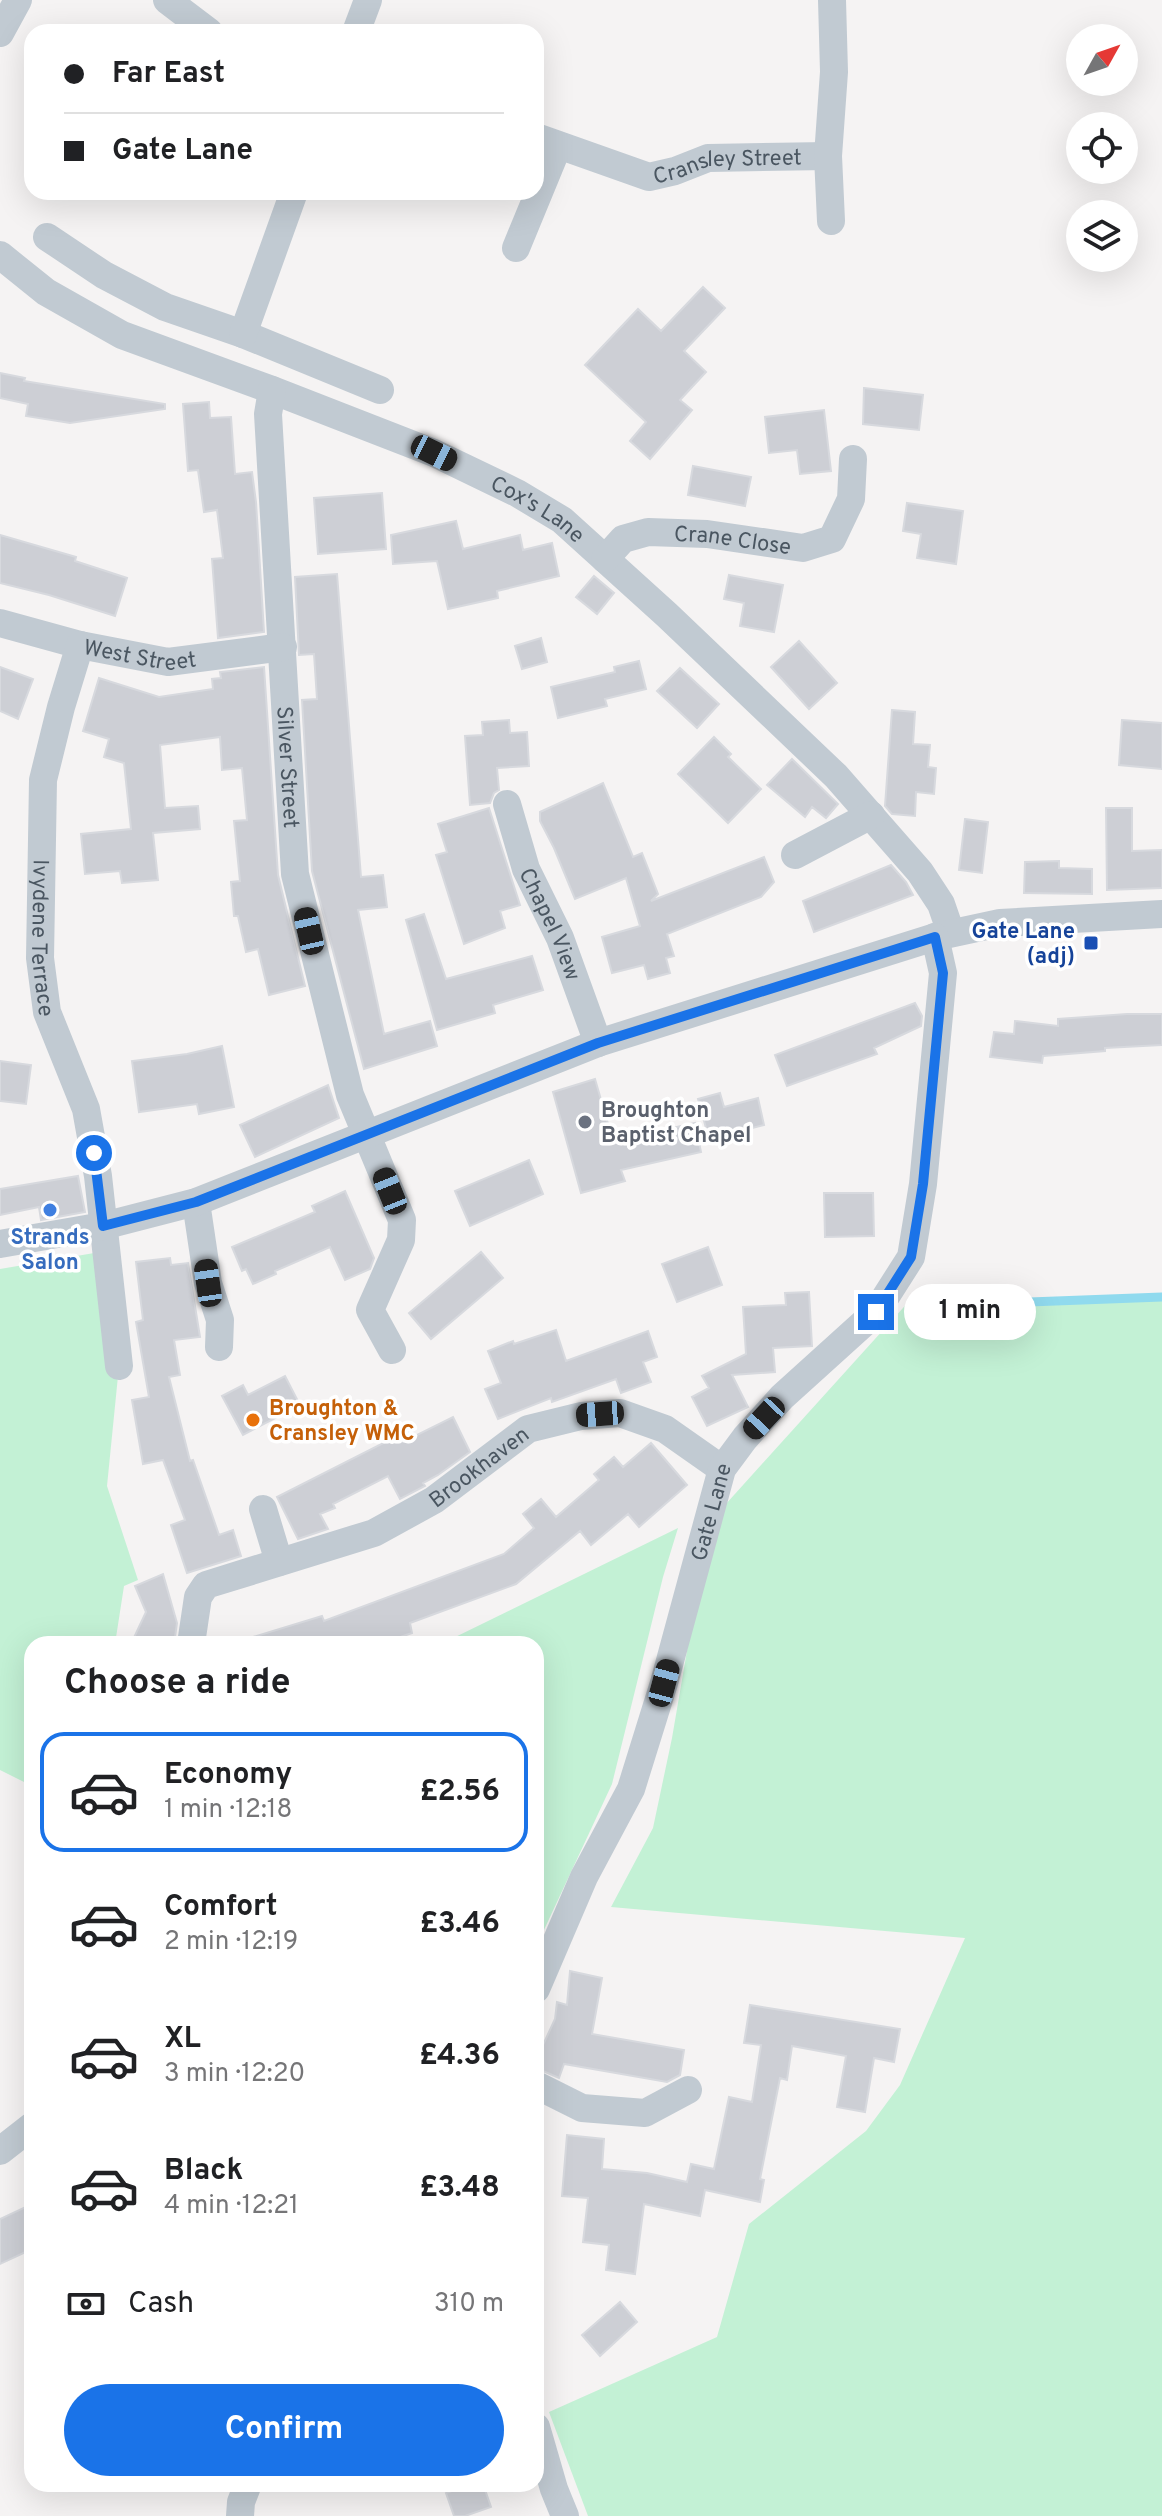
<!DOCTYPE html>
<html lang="en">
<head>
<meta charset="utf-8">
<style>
  :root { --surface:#fff; --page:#f6f6f6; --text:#202124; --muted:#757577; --line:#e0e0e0; --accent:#1a73e8 }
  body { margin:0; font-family:Overpass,sans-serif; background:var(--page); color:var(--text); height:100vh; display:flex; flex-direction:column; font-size:30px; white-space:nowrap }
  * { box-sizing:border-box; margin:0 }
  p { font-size:26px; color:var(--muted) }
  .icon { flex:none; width:44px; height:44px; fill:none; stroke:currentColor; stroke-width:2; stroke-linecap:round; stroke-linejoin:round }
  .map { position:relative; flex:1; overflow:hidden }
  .panel { position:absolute; left:24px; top:1636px; width:520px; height:856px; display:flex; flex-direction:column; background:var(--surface); border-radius:24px; box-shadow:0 8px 32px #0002 }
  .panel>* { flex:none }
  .banner { position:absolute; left:24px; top:24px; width:520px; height:176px; border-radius:24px; box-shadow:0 8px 32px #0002; display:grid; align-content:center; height:176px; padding:0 40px; background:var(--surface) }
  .needle { width:52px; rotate:50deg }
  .buttons { position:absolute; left:1066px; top:24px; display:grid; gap:16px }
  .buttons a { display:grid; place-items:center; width:72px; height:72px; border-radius:50%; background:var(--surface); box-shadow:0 8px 32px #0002; font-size:40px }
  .end { position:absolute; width:36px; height:36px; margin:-18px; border:10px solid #1a73e8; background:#fff; box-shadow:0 0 0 4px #fff }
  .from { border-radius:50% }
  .bubble { position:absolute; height:56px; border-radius:28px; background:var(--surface); box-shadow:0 8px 32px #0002; font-size:26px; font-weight:700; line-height:56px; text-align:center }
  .car { position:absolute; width:24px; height:48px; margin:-24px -12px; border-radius:10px; box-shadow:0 0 6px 2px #0007; background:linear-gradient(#222 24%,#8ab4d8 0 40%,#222 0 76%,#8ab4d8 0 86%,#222 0) }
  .banner b { display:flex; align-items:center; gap:28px; height:76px; font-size:30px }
  .banner b+b { border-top:2px solid var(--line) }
  .banner i { width:20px; height:20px; background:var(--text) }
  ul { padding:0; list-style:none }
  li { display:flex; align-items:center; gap:24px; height:120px; margin:0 16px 12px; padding:0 24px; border:4px solid transparent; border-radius:24px }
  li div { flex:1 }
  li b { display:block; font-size:30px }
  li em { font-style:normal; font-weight:700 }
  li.active { border-color:var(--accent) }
  li>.icon { width:72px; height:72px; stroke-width:1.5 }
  h2 { padding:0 40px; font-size:36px; line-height:96px }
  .pay { display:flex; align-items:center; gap:20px; height:88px; padding:0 40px; font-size:30px }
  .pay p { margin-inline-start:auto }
  .primary-button { display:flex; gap:16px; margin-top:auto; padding:16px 40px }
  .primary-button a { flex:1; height:92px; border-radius:48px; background:var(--accent); color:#fff; font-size:32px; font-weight:700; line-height:92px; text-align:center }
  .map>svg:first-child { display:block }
</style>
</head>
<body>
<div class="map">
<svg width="1162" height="2516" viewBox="0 0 1162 2516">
  <rect width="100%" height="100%" fill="#f5f3f3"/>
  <path fill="#c3f1d5" d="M106,1251L119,1366L107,1486L138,1580L124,1586L115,1644H32V1786L0,1770V1269Z
    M1162,1297V2516H588L549,2412L717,2337L749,2224L866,2131L900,2085L965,1938L611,1907L653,1828L672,1738L694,1610L725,1505L912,1298L951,1305Z
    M678,1528L663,1577L612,1784L536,1947V1644H441Z"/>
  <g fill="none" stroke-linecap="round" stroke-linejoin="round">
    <path stroke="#90daee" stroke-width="9" d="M951,1305L1162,1297"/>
  </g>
  <path fill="#cdcfd5" stroke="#d7d9de" stroke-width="2" d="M703,287L725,308L684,351L706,372L680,400L692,410L650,459L630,441L646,422L585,365L638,309L661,331Z
    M0,373L25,378L24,381L165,404V409L70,423L26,416L28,404L0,398Z
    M864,388L923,395L919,430L863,424Z
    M209,402L210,418L231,417L235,474L252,472L256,502L264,632L218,638L212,559L223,558L217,510L204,512L198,470L188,471L183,404Z
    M824,410L831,471L800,474L797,450L769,453L765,417Z
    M693,466L751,477L745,506L688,495Z
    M382,493L386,549L318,554L314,498Z
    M907,503L963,511L956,564L917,558L921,534L903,531Z
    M456,521L463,549L520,535L523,550L552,543L559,576L497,591L498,598L448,609L437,561L393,564L391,535Z
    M0,535L76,557L75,561L127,578L115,616L49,595L0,583Z
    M337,574L361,877L383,875L387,907L358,910L384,1034L430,1021L437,1046L364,1069L312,871L302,700L317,699L314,654L299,655L295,577Z
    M729,575L783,585L774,632L740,626L744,603L724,599Z
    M594,576L614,593L597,614L576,597Z
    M541,638L547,662L522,669L515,646Z
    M799,641L837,683L809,709L771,667Z
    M639,661L646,689L605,699L607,706L558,718L551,687L615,672L614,667Z
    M0,667L33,679L18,719L0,711Z
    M264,667L278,875L305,986L269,995L258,949L246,952L238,916H234L231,882L240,881L234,821L247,820L242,768L222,770L220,737L160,745L165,808L198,806L200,829L153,833L158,880L122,883L120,871L85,874L81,834L131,829L124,763L104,757L109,739L83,731L99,678L159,697L213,689L212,679L221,678L220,672Z
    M680,668L719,704L697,728L657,691Z
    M892,710L915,712L913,744L930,745L928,767L936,768L934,794L916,792L915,816L892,814L885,806Z
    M509,720L510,733L527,732L529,766L497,768L499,790L494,793L490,803L470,805L465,736L483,735L482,722Z
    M1122,720L1162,723V769L1119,765Z
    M714,737L731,754L728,757L761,789L728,823L678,774Z
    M792,759L838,804L826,818L812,807L805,817L767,785Z
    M603,783L633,857L642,853L658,894L651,901L764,857L774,882L761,897L667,934L674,956L666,958L670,973L648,979L644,965L612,973L602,937L640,926L626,878L575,899L554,848L540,821V812Z
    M489,808L520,905L500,911L505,928L464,944L436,855L447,852L438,824Z
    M1106,808H1132V851L1162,850V888L1107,890Z
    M965,819L988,822L982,873L959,870Z
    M1059,861V868L1092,869V894L1024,893L1025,862Z
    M891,865L906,882L913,895L814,932L803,901Z
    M424,914L446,979L532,956L543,990L493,1005L495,1013L437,1030L406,920Z
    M915,1003L922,1016L921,1026L874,1048L877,1054L787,1086L775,1055Z
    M1127,1014H1162V1045L1105,1048V1051L1043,1056L1042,1063L990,1057L994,1032L1014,1034L1015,1021L1058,1026V1019Z
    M222,1046L234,1107L199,1114L197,1104L139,1112L132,1061L187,1054Z
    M0,1061L31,1065L26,1104L0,1101Z
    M595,1079L613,1141L695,1123L701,1152L621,1170L625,1181L581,1193L553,1092Z
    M328,1085L339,1118L255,1157L240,1125Z
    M720,1093L724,1107L758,1098L764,1125L709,1139L698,1099Z
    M529,1160L543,1194L470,1226L455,1191Z
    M78,1176L85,1212L41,1220L39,1207L0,1215V1189Z
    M345,1191L374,1258L370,1269L345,1280L330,1247L275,1271L276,1274L253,1284L246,1269L242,1271L232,1247L315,1212L312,1206Z
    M824,1193H873L874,1236L825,1237Z
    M708,1247L722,1285L677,1302L662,1264Z
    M481,1252L503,1278L431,1339L409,1313Z
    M170,1258L171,1265L188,1263L200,1337L174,1340L180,1375L169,1377L190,1461L193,1460L219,1535L233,1530L241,1556L187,1573L171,1525L185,1520L163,1460L143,1464L132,1400L149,1397L136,1322L143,1320L136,1262Z
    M809,1292L812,1346L773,1348L775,1372L732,1375L748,1407L707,1426L692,1397L709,1388L702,1376L746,1354L743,1307L786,1305L785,1293Z
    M556,1330L566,1361L648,1331L657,1357L643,1362L651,1382L621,1393L616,1379L552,1402L551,1398L498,1419L485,1389L501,1383L488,1351L513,1341L514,1344Z
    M285,1376L300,1405L243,1435L222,1396L243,1385L248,1395Z
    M453,1417L470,1452L438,1475L423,1483L425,1486L400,1499L388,1476L333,1504L335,1508L320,1514L328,1529L298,1539L277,1497L399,1435L403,1442Z
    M651,1443L687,1485L639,1527L628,1514L591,1545L580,1531L516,1584L410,1623L412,1633L380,1644H251L250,1638L322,1616L324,1621L504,1554L534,1528L523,1514L541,1499L556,1517L599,1480L594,1474L614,1457L623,1467Z
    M163,1574L177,1623L174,1644H131L146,1612L135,1586Z
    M570,1971L602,1978L592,2034L684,2050L680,2075L667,2082L564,2064L559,2078L536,2068V2060L555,2019L557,2002L567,2005Z
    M750,2005L900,2029L894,2062L874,2058L865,2112L837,2107L846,2056L792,2046L787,2080L780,2078L760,2179L764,2180L760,2202L705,2190L700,2216L644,2204L635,2274L606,2270L609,2245L583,2242L588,2198L562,2196L567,2135L604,2139L602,2169L647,2173L687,2182L691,2164L714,2169L729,2097L752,2102L761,2045L744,2043Z
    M32,2204V2249L0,2264V2219Z
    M620,2302L637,2322L600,2356L582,2335Z
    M471,2484H483L491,2507L465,2516H454L446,2493Z"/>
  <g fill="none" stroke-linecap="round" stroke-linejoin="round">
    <g stroke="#c1cad2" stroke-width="28">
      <path d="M167,0L209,32"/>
      <path d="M356,32L368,0"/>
      <path d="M0,33L18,0"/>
      <path id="s1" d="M536,137L649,177L675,171L708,158L828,156"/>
      <path d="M831,221L828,156L834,72L832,0"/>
      <path d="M47,237L104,275L165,307L243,334L380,390"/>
      <path d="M516,248L558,146"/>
      <path id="s2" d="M0,255L46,292L122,335L272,390L434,453L517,493L562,520L667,615L836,776L920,872L941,904L951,933"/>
      <path d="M243,334L294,192"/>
      <path id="s3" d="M272,390L268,414L295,874L350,1095L402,1220L401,1240L370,1310L392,1350"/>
      <path id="s4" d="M605,559L623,539L648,532L707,534L803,548L832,539L851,499L853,459"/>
      <path id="s5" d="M0,623L80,645L168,662L283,647"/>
      <path id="s6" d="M80,645L61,707L43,780L40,958L47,1012L86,1109L98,1176L119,1366"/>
      <path id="s7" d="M507,804L526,869L560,938L598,1043"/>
      <path d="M795,855L871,815"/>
      <path d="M196,1202L208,1283L220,1320L219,1347"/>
      <path d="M0,1244L103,1226L196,1202L598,1043L935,937L1000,923L1162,914"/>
      <path d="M263,1509L279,1562"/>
      <path id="s8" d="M191,1644L198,1597L206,1585L374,1533L434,1500L528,1429L581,1416L620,1413L665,1429L722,1469"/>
      <path id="s9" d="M536,1989L584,1877L631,1789L664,1683L722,1469L745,1438L782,1397L876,1312L911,1257L923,1184L943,973L935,937"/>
      <path d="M536,2085L582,2108L645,2113L688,2090"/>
      <path d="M0,2151L32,2126"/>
      <path d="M536,2427L554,2489L565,2516"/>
      <path d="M240,2516L241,2502L248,2484"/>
    </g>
  </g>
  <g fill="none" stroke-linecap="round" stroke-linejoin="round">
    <path stroke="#1a73e8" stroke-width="10" d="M94,1153L103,1226L196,1202L598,1043L935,937L943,973L923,1184L911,1257L876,1312"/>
  </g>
  <rect fill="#1a4fb4" stroke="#fff" stroke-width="3" x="1083" y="935" width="16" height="16" rx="4"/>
  <circle fill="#6b7280" stroke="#fff" stroke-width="3" cx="585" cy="1122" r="8"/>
  <circle fill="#3f7fe0" stroke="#fff" stroke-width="3" cx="50" cy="1210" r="8"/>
  <circle fill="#e8710a" stroke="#fff" stroke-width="3" cx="253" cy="1420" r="8"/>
  <g text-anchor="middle" stroke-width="7" stroke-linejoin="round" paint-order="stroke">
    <g font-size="22" fill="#4a5661" stroke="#fff">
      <text dy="8" stroke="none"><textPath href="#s1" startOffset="200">Cransley Street</textPath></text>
      <text dy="8" stroke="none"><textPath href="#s2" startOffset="598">Cox's Lane</textPath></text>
      <text dy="8" stroke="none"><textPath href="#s4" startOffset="138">Crane Close</textPath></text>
      <text dy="8" stroke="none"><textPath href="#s5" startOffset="144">West Street</textPath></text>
      <text dy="8" stroke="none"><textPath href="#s3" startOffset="378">Silver Street</textPath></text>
      <text dy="8" stroke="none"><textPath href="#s7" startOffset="128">Chapel View</textPath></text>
      <text dy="8" stroke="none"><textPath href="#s6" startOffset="298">Ivydene Terrace</textPath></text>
      <text dy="8" stroke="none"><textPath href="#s8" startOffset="362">Brookhaven</textPath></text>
      <text dy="8" stroke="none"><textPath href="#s9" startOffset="510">Gate Lane</textPath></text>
    </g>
    <g font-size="22" font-weight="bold" fill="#164399" stroke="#fff" text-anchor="end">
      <text x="1075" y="938">Gate Lane<tspan x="1075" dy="25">(adj)</tspan></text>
    </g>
    <g font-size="22" font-weight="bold" fill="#5b616d" stroke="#fff" text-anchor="start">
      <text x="601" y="1117">Broughton<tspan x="601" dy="25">Baptist Chapel</tspan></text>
    </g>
    <g font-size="22" font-weight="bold" fill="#366cbe" stroke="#fff">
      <text x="50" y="1244">Strands<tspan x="50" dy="25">Salon</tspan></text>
    </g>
    <g font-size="22" font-weight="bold" fill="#c56008" stroke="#fff" text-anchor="start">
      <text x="269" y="1415">Broughton &amp;<tspan x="269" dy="25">Cransley WMC</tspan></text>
    </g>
  </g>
</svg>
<div class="buttons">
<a><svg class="needle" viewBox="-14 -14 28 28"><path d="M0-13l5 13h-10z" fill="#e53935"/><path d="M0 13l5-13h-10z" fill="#757577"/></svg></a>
<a><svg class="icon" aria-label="locate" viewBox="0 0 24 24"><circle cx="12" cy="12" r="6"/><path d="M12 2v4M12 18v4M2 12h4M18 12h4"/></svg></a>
<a><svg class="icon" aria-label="layers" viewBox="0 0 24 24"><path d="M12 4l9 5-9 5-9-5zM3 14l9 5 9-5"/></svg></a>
</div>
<i class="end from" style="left:94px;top:1153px"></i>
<i class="end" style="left:876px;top:1312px"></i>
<div class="bubble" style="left:904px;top:1284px;width:132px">1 min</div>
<i class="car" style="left:434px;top:453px;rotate:116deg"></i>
<i class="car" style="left:309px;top:931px;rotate:347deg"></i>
<i class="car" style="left:390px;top:1191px;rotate:338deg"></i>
<i class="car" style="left:208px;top:1283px;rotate:352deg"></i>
<i class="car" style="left:600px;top:1414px;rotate:266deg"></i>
<i class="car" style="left:764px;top:1418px;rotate:223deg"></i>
<i class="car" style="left:664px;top:1683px;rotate:15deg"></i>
<div class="banner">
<b><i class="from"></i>Far East</b>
<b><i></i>Gate Lane</b>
</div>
<section class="panel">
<h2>Choose a ride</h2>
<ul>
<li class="active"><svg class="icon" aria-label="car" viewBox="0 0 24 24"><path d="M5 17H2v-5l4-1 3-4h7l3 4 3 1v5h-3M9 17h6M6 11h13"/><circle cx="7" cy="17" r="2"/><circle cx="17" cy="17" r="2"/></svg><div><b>Economy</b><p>1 min · 12:18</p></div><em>£2.56</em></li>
<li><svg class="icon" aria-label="car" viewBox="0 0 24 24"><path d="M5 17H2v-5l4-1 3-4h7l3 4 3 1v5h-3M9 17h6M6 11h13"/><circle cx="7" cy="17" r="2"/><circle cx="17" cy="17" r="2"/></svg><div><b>Comfort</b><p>2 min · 12:19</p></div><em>£3.46</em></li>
<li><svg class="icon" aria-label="car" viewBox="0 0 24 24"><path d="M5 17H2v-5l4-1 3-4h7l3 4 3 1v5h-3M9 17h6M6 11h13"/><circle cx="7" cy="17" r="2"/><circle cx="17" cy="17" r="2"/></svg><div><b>XL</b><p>3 min · 12:20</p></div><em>£4.36</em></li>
<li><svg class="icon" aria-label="car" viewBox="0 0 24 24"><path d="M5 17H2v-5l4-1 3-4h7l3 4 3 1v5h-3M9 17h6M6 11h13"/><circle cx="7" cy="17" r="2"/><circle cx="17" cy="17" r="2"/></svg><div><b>Black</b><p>4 min · 12:21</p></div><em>£3.48</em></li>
</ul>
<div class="pay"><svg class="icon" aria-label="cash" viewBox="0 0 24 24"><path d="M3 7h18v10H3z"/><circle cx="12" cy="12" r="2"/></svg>Cash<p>310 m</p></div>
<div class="primary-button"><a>Confirm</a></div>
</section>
</div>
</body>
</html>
